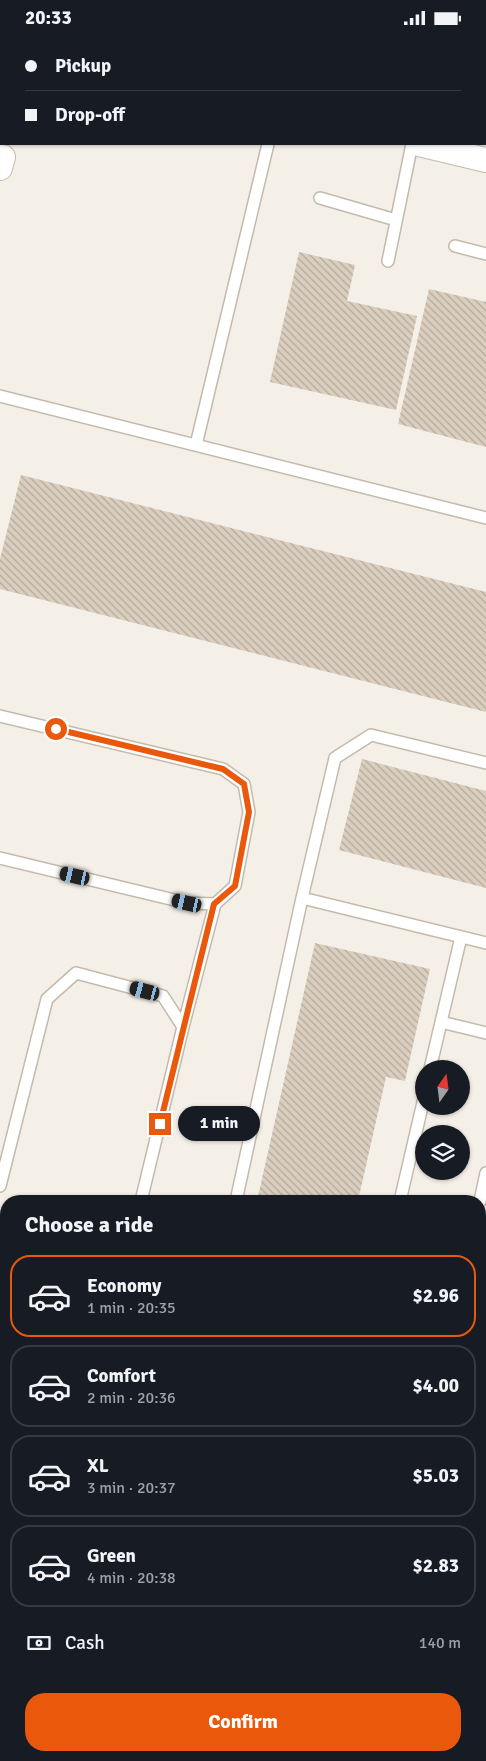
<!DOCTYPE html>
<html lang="en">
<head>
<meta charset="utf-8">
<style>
  :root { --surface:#171b24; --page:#242831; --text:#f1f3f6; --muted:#9ea1a6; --line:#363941; --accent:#ea580c }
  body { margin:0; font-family:Signika,sans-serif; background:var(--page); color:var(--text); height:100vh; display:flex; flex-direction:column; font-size:19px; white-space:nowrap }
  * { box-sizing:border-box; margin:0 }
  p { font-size:16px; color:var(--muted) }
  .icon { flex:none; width:28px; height:28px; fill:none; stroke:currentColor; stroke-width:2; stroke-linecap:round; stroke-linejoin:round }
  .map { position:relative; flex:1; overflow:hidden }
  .side { position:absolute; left:0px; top:1160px; width:486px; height:566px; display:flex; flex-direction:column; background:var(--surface); border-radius:20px 20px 0 0; box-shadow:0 1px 4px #0004 }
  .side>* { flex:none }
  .hud { position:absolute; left:0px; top:0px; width:486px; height:110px; box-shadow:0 1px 4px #0004; display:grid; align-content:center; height:110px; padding:0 25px; background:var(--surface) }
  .needle { width:32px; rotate:14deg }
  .controls { position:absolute; left:415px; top:1025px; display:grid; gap:10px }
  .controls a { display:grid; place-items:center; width:55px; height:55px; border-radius:50%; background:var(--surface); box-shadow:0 1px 4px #0004; font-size:25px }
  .end { position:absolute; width:22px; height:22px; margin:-11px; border:6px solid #ea580c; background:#fff; box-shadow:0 0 0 2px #fff }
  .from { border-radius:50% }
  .bubble { position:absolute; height:35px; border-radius:18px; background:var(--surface); box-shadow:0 1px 4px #0004; font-size:16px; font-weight:700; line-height:35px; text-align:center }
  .car { position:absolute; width:15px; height:30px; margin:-15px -8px; border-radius:6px; box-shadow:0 0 4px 1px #0007; background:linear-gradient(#222 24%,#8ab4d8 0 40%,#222 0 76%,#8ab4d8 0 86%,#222 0) }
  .hud b { display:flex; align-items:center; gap:18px; height:48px; font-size:19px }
  .hud b+b { border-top:1px solid var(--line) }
  .hud i { width:12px; height:12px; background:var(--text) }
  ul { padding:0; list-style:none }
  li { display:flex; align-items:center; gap:15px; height:82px; margin:0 10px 8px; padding:0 15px; border:2px solid var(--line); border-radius:20px }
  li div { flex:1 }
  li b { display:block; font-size:19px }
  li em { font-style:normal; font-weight:700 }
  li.active { border-color:var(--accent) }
  li>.icon { width:45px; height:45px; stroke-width:1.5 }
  h2 { padding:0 25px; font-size:22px; line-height:60px }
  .pay { display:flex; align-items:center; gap:12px; height:55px; padding:0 25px; font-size:19px }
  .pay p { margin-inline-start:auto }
  .cta { display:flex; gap:10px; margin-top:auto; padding:10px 25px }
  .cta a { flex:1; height:58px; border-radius:20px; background:var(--accent); color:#fff; font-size:20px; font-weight:700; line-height:58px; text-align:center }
  .status { display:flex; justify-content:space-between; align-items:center; height:35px; padding:0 25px; background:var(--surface); direction:ltr }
  .status svg { height:14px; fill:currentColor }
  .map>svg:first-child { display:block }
</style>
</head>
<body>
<div class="status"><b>20:33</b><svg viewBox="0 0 49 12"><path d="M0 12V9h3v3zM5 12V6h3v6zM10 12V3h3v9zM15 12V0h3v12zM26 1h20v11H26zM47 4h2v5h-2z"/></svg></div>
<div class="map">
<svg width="486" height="1726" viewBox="0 0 486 1726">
  <defs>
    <pattern id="building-back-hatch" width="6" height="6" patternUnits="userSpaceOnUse" patternTransform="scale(1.25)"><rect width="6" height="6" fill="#dacebf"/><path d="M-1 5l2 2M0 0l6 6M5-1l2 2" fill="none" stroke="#b3a99c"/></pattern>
  </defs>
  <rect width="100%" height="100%" fill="#f5f0e7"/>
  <path fill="url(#building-back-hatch)" d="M299,217L355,230L347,266L417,281L396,375L270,347Z
    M429,254L486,267V412L398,389Z
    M21,440L486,557V677L0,554V524Z
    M362,724L486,756V853L339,815Z
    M315,908L430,934L405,1046L386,1042L358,1166H257Z"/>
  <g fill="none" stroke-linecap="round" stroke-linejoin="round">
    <defs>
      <path id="lane" d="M405,0L410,1
        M485,20L486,21
        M485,57L486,52
        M320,163L396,185
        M455,211L486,219
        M388,226L412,109
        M0,361L486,483
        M196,410L268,109
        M0,681L223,734L244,749L249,777L235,851L215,869L187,868L0,823
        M302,863L335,723L371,700L486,728
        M441,987L486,998
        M183,992L215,869
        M430,1034L461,902
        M0,1151L47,964L76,938L163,961L183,992L141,1166
        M236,1166L302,863L486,908
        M400,1166L424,1063
        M480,1166L486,1138
        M480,1219L486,1221
        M0,1409L6,1410
        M480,1443L486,1417
        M480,1490L486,1496
        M0,1530L6,1505
        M480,1623L486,1600
        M445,1720L446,1726
        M453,1726L455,1720"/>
      <path id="street" d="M195,1V0
        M419,109L486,125
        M0,133L3,122"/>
      <path id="highway" d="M0,1546L6,1548
        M0,1625L6,1627
        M480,1669L486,1671
        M368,1720L392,1726"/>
    </defs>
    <use href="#lane" stroke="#c4baac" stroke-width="14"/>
    <use href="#street" stroke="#c4baac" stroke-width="26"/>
    <use href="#highway" stroke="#e99b2d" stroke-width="30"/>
    <use href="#lane" stroke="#fff" stroke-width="11"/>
    <use href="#street" stroke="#fff" stroke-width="24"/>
    <use href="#highway" stroke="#ffc568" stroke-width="28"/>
  </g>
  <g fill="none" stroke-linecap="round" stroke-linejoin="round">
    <path stroke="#ea580c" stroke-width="6" d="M56,694L223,734L244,749L249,777L235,851L214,869L160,1089"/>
  </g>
</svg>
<div class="controls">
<a><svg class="needle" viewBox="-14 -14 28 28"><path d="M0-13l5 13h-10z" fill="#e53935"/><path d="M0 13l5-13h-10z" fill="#9ea1a6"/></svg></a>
<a><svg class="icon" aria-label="layers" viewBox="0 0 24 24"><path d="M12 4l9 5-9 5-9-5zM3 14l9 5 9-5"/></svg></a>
</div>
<i class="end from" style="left:56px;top:694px"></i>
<i class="end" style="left:160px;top:1089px"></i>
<div class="bubble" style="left:178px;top:1071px;width:82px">1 min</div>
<i class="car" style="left:75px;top:841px;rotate:283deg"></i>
<i class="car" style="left:187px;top:868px;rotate:283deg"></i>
<i class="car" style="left:145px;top:956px;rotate:285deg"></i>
<div class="hud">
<b><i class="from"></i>Pickup</b>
<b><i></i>Drop-off</b>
</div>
<section class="side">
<h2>Choose a ride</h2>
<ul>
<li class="active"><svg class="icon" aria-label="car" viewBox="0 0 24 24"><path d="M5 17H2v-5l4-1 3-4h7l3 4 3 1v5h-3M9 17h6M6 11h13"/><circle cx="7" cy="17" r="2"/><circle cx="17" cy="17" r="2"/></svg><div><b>Economy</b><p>1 min · 20:35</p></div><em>$2.96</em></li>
<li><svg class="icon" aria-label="car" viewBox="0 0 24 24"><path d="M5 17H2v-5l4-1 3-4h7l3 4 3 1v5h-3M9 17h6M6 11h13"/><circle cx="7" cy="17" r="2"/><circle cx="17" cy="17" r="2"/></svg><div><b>Comfort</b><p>2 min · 20:36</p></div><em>$4.00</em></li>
<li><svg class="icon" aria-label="car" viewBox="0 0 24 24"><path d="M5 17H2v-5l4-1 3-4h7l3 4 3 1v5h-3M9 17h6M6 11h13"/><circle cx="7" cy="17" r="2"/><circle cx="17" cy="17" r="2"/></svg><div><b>XL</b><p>3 min · 20:37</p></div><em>$5.03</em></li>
<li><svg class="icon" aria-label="car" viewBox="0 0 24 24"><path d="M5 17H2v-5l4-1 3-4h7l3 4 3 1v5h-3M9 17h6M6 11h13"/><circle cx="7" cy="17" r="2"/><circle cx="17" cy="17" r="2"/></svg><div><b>Green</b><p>4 min · 20:38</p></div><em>$2.83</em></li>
</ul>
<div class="pay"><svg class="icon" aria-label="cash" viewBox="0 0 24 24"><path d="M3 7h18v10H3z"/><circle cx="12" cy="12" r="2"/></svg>Cash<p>140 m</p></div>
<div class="cta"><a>Confirm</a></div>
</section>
</div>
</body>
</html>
